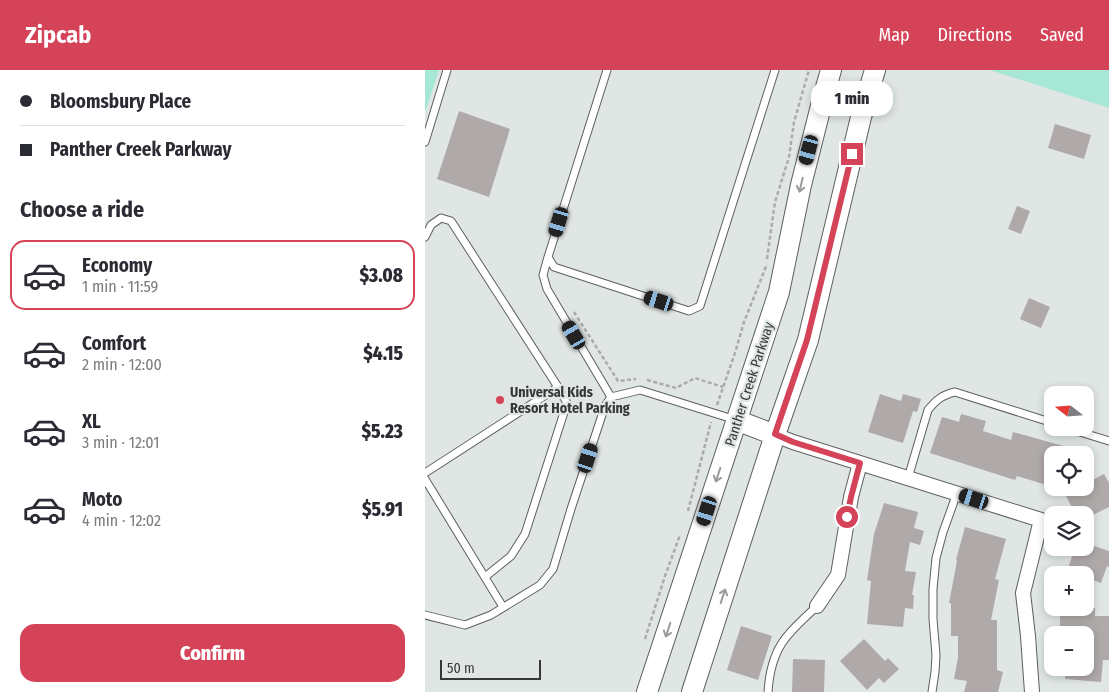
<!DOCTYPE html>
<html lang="en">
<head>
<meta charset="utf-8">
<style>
  :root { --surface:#fff; --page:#f2f2f3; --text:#2b2b33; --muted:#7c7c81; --line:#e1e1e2; --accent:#d44358 }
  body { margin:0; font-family:"Fira Sans Condensed",sans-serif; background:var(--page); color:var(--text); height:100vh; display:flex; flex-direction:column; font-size:19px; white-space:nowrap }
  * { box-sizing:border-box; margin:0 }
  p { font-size:16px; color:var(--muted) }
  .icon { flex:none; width:28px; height:28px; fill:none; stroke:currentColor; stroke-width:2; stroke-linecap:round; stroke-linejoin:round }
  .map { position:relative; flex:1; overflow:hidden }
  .drawer { display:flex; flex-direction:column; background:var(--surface); width:425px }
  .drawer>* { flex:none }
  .top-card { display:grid; align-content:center; height:110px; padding:0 20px; background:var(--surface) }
  .needle { width:32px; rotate:287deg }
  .tools { position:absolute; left:619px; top:316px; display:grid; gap:10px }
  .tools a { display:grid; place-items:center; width:50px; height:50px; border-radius:10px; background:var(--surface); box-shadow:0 2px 8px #0003; font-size:25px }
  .scale { position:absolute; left:15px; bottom:12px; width:101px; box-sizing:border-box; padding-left:5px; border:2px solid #353837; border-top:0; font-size:14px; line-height:18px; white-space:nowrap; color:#353837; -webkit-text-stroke:4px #e0e6e4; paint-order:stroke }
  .end { position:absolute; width:22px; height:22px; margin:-11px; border:6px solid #d44358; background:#fff; box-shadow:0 0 0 2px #fff }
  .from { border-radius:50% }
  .bubble { position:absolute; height:35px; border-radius:15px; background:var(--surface); box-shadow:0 2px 8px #0003; font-size:16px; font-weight:800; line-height:35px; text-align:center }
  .car { position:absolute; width:15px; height:30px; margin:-15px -8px; border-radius:6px; box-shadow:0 0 4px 1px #0007; background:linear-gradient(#222 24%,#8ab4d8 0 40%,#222 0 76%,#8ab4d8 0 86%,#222 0) }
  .top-card b { display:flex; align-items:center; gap:18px; height:48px; font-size:19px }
  .top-card b+b { border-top:1px solid var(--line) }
  .top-card i { width:12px; height:12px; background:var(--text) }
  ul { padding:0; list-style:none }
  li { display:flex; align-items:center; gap:15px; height:70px; margin:0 10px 8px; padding:0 10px; border:2px solid transparent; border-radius:15px }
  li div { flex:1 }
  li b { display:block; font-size:19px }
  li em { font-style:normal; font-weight:800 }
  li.current { border-color:var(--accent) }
  li>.icon { width:45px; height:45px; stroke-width:1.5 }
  h2 { padding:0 20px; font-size:22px; line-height:60px }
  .button { display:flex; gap:10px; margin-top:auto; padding:10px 20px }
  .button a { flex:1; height:58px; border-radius:15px; background:var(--accent); color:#fff; font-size:20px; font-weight:800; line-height:58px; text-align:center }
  header { display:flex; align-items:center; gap:30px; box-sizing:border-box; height:70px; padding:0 25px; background:var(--accent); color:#fff }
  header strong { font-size:24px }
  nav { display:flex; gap:28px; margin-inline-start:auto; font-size:18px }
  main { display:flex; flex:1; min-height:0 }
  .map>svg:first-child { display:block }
</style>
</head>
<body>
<header>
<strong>Zipcab</strong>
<nav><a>Map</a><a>Directions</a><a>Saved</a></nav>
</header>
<main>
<section class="drawer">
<div class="top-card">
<b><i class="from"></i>Bloomsbury Place</b>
<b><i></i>Panther Creek Parkway</b>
</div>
<h2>Choose a ride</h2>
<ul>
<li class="current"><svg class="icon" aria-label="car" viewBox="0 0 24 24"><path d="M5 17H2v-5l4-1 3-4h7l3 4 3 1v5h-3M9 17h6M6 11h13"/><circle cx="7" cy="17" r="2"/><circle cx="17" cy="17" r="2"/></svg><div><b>Economy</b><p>1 min · 11:59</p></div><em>$3.08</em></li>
<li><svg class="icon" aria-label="car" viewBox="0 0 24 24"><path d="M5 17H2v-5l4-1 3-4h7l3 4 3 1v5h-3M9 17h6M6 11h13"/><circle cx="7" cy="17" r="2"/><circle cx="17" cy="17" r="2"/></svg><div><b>Comfort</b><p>2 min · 12:00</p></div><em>$4.15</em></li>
<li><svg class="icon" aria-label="car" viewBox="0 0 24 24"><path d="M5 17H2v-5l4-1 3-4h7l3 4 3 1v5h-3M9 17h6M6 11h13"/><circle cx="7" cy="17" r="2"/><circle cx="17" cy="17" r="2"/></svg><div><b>XL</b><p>3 min · 12:01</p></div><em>$5.23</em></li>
<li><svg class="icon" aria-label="car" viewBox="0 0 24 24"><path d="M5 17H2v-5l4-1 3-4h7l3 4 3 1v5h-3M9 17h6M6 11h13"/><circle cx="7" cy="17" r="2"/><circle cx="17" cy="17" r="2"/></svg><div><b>Moto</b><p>4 min · 12:02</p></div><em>$5.91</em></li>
</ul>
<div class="button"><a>Confirm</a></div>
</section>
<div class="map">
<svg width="684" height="622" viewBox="0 0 684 622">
  <rect width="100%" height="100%" fill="#e0e6e4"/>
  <path fill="#a6e7d6" d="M0,0H14L0,43Z
    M565,0H684V38Z"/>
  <path fill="#afa9a9" d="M34,41L85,59L64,127L12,109Z
    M630,54L666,65L659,89L623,78Z
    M592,136L605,141L596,164L583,159Z
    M604,228L625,237L616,258L595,249Z
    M455,324L476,331L478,324L496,329L492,342L488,341L478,373L443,362Z
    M536,344L561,351L558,361L586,370L588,362L660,382L659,385H628V417L592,406L590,410L505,383L517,347L534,352Z
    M679,404L684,413V437L660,449V445H651L640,424L653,418H660V414Z
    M459,433L493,442L489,458L499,461L495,475L485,472L480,501L491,502L487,525H489L488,539L480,538L478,557L442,554L446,511L442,510L449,464Z
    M540,457L581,469L570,509L574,510L566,550H572V600L578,602L573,622H539L542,611L529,609L533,588V566H526V533H524L532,491L531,490Z
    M660,473L684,481V497L682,496L676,513L660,507V505H653L642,501L650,478H660Z
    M635,538H670V546H684V590H678L676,612L640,609L641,598H660V562H635Z
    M316,556L347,566L333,610L302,600Z
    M439,569L460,591L463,588L474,599L459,613L454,608L442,620L415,591Z
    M368,589L400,590L399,622H367Z"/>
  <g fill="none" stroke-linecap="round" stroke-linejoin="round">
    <defs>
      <path id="service" d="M182,0L123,187L129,197L264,241L275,236L350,0
        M0,72L22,0
        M0,167L6,155L16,148L26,151L133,317L0,403
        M123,187L118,205L122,219L186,327
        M642,358L684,371
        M483,408L503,340C511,330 517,325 530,322L628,353
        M0,409L78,537
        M60,507L86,486L100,464L142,333L133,317
        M0,545L40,555L66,545L115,515L128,499L146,439L180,336L186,327L215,320L311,350
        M343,622C344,606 348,587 357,573C366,559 380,548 392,536
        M507,622L510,602L511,585L508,549V519L511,488L518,462L532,423"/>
      <path id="minor" d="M350,365L368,372L616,450L598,523L603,566L607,622
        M392,536L413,505L426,427L435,393"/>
      <path id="secondary" d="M311,350L350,365
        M222,622L354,222L376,115L398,28L406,0
        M267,622L350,365L383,270L436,47L450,0"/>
    </defs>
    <use href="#service" stroke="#5b605e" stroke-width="9"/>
    <use href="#minor" stroke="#5b605e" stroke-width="16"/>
    <use href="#secondary" stroke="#5b605e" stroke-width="22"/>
    <path stroke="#a8adac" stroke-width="2.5" stroke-dasharray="4 2.5" stroke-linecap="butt" d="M342,189L350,132L364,87L369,52L384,0
      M149,242L193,311L211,309
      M222,310L251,318L270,308L298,317
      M292,335L310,283L319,252L342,194
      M263,441L286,352
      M220,569L240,506L255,465"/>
    <use href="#service" stroke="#fff" stroke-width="7"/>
    <use href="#minor" stroke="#fff" stroke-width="14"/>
    <use href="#secondary" stroke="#fff" stroke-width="20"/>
  </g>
  <defs><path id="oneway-shaft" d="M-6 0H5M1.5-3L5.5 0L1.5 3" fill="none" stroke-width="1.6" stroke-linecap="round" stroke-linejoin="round" transform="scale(1.25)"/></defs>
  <g stroke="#9a9c9b">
    <use href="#oneway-shaft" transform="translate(376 115) rotate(103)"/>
    <use href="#oneway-shaft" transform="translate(293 405) rotate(108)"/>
    <use href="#oneway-shaft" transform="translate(298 526) rotate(-72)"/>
    <use href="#oneway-shaft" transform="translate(243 560) rotate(108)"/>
  </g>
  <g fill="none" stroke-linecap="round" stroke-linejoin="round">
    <path stroke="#d44358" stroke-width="6" d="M422,447L426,427L435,393L368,372L350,364L382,270L427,84"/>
  </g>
  <circle fill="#d44358" stroke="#e0e6e4" stroke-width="2" cx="75" cy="330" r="5"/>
  <g text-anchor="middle" stroke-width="4.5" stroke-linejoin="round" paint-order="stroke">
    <g font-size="14" fill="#353837" stroke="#e0e6e4">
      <text transform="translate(324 314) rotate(-72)" y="5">Panther Creek Parkway</text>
    </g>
    <g font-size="14" font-weight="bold" fill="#353837" stroke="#e0e6e4" text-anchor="start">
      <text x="85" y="327">Universal Kids<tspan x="85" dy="16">Resort Hotel Parking</tspan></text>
    </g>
  </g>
</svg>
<div class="tools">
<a><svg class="needle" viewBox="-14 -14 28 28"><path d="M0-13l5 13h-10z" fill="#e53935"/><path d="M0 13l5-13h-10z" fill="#7c7c81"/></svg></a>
<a><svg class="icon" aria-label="locate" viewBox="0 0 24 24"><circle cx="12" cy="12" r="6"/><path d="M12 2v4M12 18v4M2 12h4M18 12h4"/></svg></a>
<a><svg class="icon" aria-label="layers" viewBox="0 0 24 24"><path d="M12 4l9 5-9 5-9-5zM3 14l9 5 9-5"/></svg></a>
<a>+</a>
<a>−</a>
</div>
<div class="scale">50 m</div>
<i class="end from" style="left:422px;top:447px"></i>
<i class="end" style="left:427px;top:84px"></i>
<div class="bubble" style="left:386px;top:11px;width:82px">1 min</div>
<i class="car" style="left:384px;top:80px;rotate:195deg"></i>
<i class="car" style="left:134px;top:152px;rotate:197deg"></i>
<i class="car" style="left:234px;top:231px;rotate:288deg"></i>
<i class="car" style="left:149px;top:265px;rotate:330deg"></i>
<i class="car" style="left:163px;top:388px;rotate:18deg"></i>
<i class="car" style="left:549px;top:429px;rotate:288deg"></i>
<i class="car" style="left:282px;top:441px;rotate:198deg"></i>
</div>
</main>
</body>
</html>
